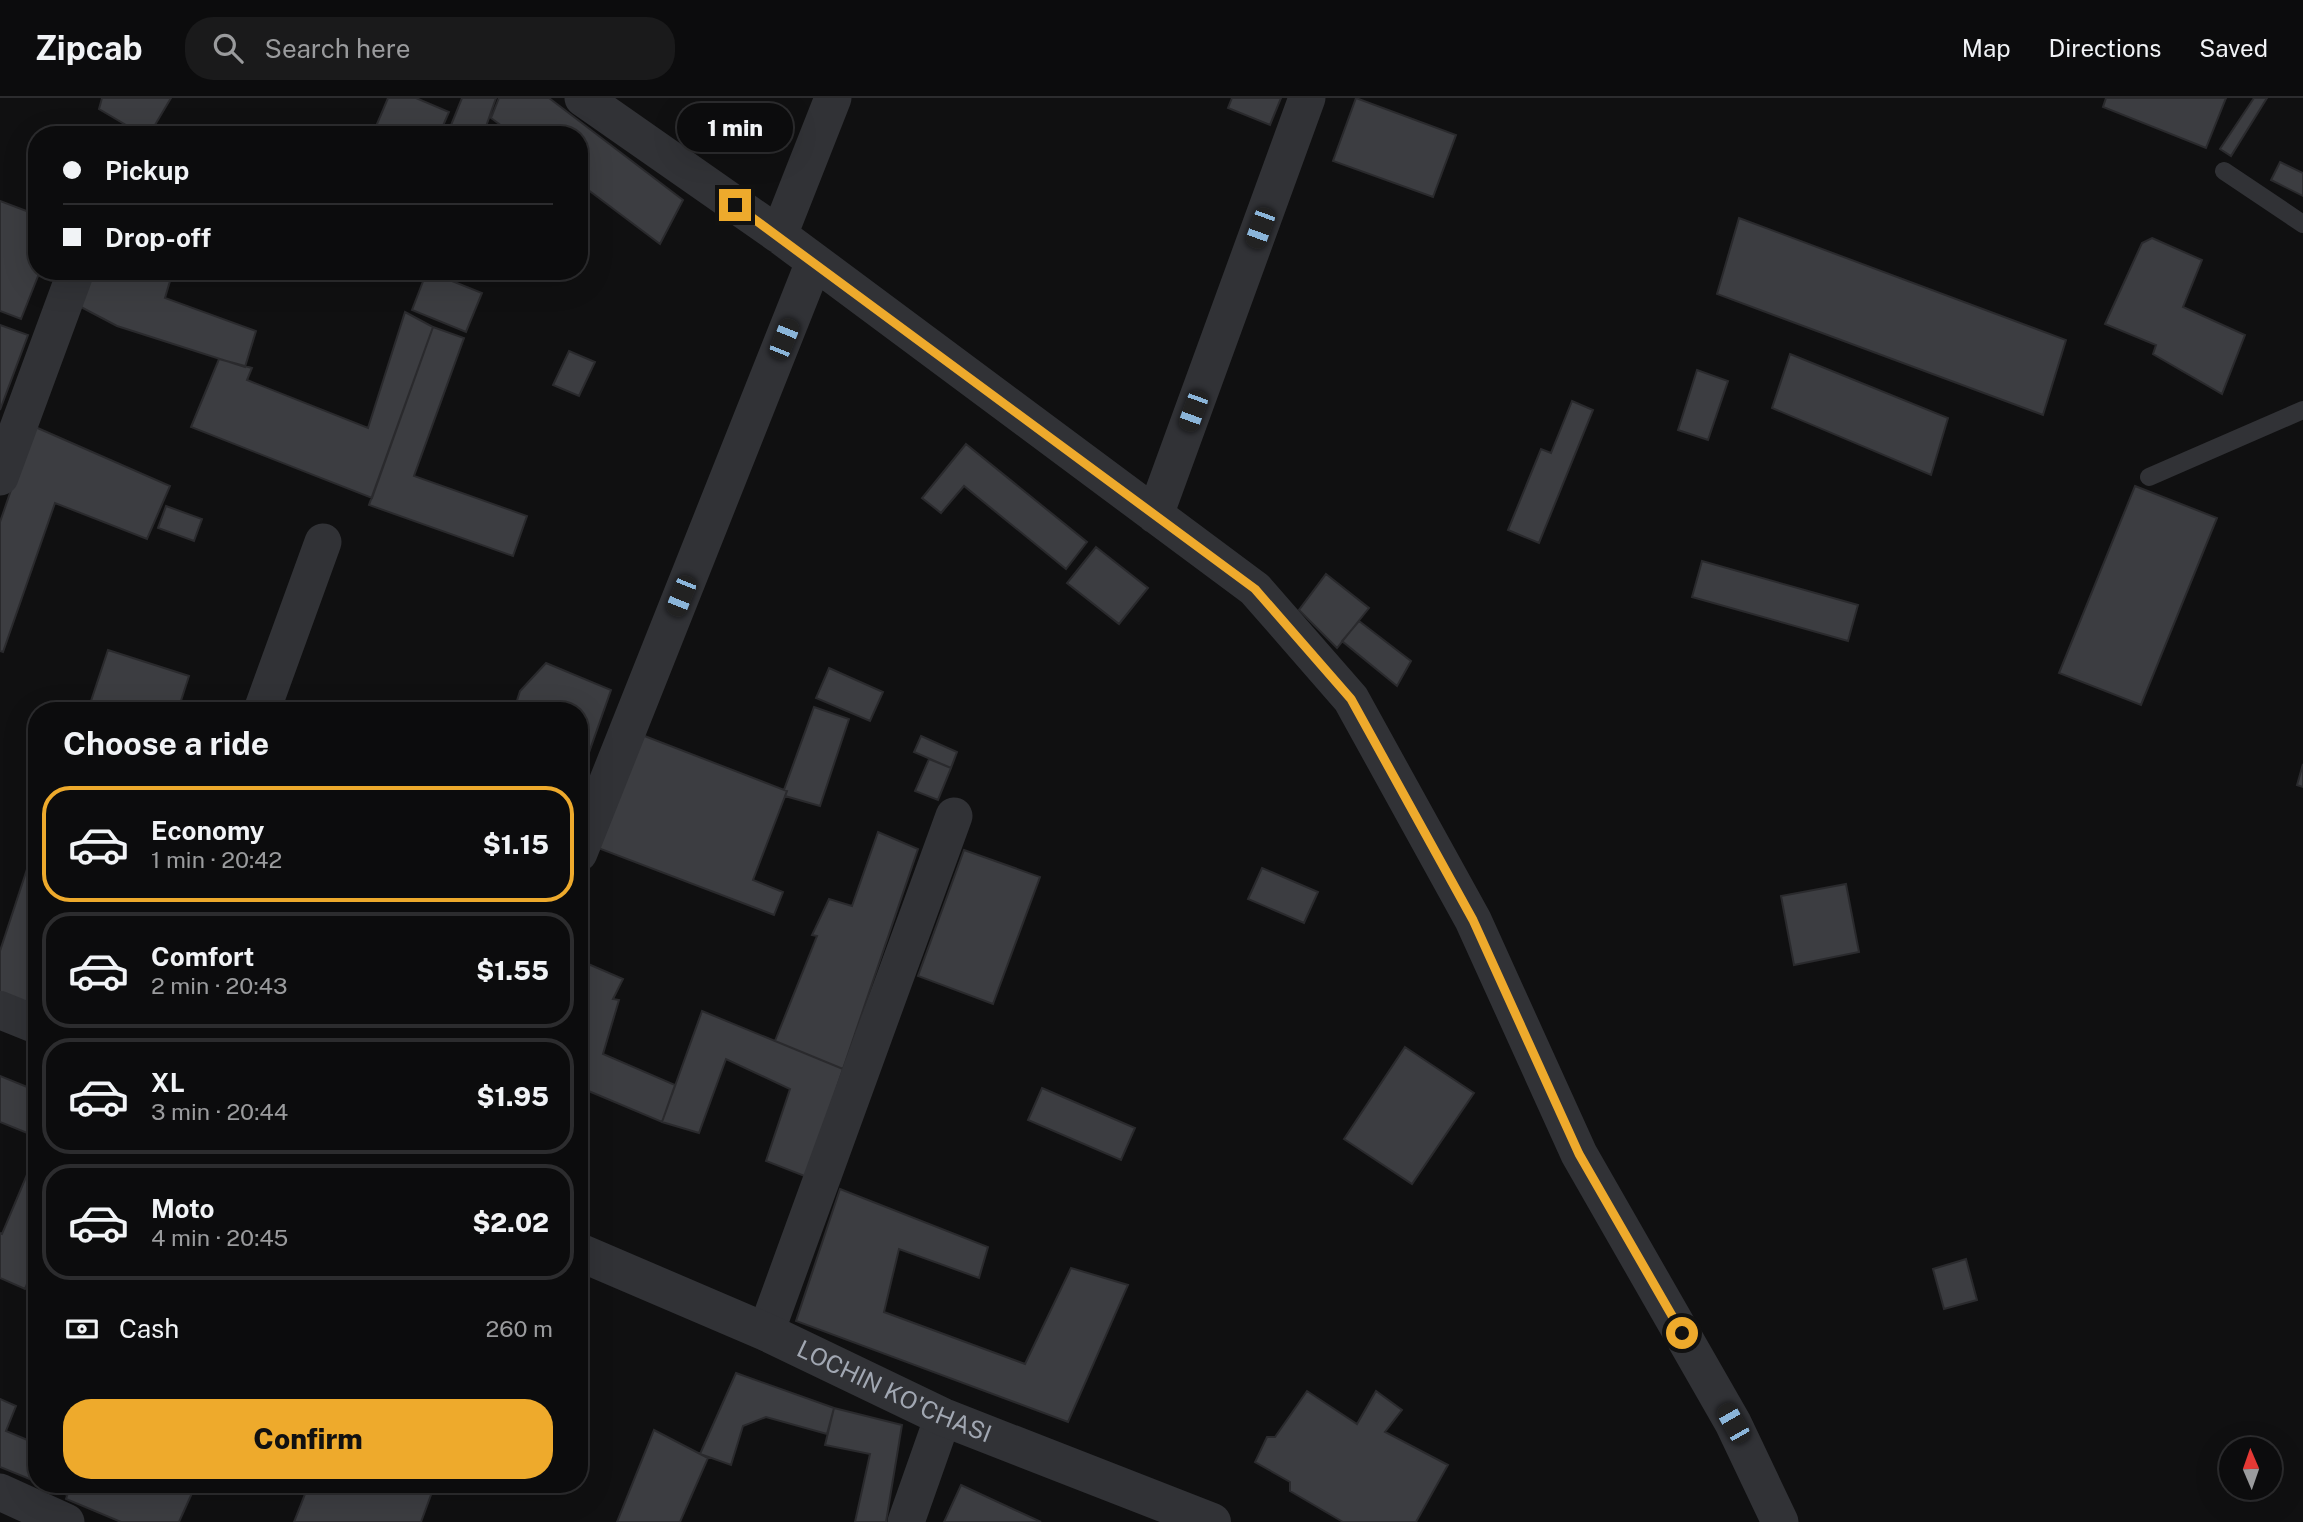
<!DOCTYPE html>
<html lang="en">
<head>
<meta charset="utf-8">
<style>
  :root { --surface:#0c0c0d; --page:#1a1a1b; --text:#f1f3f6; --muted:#9a9b9d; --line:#2c2c2e; --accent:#eeaa2c }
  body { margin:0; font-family:"Public Sans",sans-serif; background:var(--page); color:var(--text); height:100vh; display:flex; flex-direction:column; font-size:26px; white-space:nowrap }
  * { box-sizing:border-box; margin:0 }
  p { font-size:23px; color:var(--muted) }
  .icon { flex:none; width:38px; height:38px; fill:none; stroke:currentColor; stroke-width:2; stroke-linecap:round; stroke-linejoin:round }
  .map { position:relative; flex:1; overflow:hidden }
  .sheet { position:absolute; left:28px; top:604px; width:560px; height:791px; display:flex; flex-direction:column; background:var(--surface); border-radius:28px; box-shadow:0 7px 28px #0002,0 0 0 2px var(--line) }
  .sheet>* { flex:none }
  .guide { position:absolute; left:28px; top:28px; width:560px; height:154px; border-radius:28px; box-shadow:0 7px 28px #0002,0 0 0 2px var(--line); display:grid; align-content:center; height:154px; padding:0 35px; background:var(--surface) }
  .needle { width:46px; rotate:358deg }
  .buttons { position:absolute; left:2219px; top:1339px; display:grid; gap:14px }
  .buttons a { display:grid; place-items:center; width:63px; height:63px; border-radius:50%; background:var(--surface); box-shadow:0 7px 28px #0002,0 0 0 2px var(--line); font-size:35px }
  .end { position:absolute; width:32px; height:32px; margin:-16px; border:9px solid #eeaa2c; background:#111; box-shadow:0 0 0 4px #111 }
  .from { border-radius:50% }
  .bubble { position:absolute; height:49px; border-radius:24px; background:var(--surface); box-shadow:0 7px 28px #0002,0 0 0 2px var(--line); font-size:23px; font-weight:800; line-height:49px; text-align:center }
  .car { position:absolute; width:21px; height:42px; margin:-21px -10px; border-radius:9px; box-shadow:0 0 5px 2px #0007; background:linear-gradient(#222 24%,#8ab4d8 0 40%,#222 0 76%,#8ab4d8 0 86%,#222 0) }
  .guide b { display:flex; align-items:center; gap:24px; height:66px; font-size:26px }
  .guide b+b { border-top:2px solid var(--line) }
  .guide i { width:18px; height:18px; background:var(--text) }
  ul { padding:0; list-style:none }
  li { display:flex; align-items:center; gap:21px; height:116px; margin:0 14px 10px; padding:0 21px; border:4px solid var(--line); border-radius:28px }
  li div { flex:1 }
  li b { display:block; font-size:26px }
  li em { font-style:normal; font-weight:800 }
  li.current { border-color:var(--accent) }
  li>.icon { width:63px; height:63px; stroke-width:1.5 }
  h2 { padding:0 35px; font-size:32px; line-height:84px }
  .pay { display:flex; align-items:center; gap:18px; height:77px; padding:0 35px; font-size:26px }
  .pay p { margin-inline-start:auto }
  .action { display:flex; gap:14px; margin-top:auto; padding:14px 35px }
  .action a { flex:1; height:80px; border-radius:28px; background:var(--accent); color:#111; font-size:28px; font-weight:800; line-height:80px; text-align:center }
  header { display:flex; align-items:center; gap:42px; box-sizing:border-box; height:98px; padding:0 35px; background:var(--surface); border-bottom:2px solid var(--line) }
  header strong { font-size:33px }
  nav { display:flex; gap:38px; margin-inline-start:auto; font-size:24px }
  .search { width:490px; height:63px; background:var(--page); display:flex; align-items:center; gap:18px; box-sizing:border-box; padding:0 24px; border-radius:28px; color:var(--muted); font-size:26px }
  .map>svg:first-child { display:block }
</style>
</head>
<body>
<header>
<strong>Zipcab</strong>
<div class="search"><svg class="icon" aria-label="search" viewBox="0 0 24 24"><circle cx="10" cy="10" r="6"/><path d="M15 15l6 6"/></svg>Search here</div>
<nav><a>Map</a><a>Directions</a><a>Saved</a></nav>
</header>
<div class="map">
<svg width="2303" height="1424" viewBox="0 0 2303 1424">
  <rect width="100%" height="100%" fill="#101011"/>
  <path fill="#3c3d41" stroke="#2a2a2d" stroke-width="2" d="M102,0H171L149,37H143L99,11Z
    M388,0H416L449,14L439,37H383L374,33Z
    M462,0H496L483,37H447Z
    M499,0H549L683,102L660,146L579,85V37H514L491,20Z
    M1232,0H1281L1270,27L1228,10Z
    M1356,0L1456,37L1433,99L1333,63Z
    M2106,0H2226L2206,50L2103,9Z
    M2254,0H2267L2231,58L2220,51Z
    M2280,64L2303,75V98L2271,82Z
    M0,103L37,117V173H40L21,221L0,213Z
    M1739,120L2066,242L2043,317L1717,196Z
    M2152,140L2202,162L2183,209L2245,237L2222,296L2153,256L2156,247L2105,226L2142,145Z
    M88,173H173L165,200L256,233L245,269L117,228L77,207Z
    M427,173L482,195L466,234L412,212Z
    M405,214L433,229L372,400L191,329L219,261L252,270L247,282L368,330Z
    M0,227L28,237L0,312Z
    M433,229L464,240L414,378L527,418L513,458L369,407Z
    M569,253L595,264L579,298L553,287Z
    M1790,256L1948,320L1931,377L1772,310Z
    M1697,272L1728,283L1708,342L1678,332Z
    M1572,303L1593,312L1539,445L1508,432L1541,351L1551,355Z
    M33,328L170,388L147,441L55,405L3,554L0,553V424Z
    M966,346L1087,444L1066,471L964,388L941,415L922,400Z
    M2135,388L2217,420L2141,607L2059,575Z
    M166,408L202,421L194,443L158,430Z
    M1096,449L1148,490L1119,526L1067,485Z
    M1702,463L1858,507L1848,543L1692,499Z
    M1326,476L1369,510L1337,550L1299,512Z
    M1359,523L1411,563L1397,588L1342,543Z
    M108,552L189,578L178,612H88Z
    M546,565L611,592L579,683V612H514L520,593Z
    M829,570L883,594L870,623L816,600Z
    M814,609L849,621L820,708L785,698L787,693L784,692Z
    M642,637L787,693L753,782L783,794L774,817L598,750Z
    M921,638L957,654L951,670L914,654Z
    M929,661L951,670L938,702L915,693Z
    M2303,666V689L2297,687Z
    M878,734L918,751L843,971L775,943L817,838L812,837L829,801L852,808Z
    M964,752L1040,779L993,906L918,878Z
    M31,759L37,761V912L0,898V853Z
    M1262,770L1318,794L1304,825L1248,801Z
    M1846,786L1859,854L1794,867L1781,798Z
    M579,862L623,881L613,901L619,902L603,956L675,987L662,1024L579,989Z
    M702,913L843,971L807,1079L766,1063L790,991L726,961L699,1035L662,1024Z
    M1405,949L1474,995L1412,1086L1344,1041Z
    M0,978L37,993V1039L0,1024Z
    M1042,990L1135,1030L1121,1062L1028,1022Z
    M37,1053V1162L25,1191L0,1180V1135L2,1136Z
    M579,1088L585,1090L579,1106Z
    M840,1091L988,1149L979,1180L899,1151L884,1214L1025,1266L1071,1170L1128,1187L1068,1324L796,1223Z
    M1966,1161L1977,1202L1944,1211L1933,1171Z
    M736,1275L834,1310L827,1336L766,1319L743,1328L731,1367L700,1356Z
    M1307,1293L1357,1326L1376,1293L1402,1312L1385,1334L1448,1367L1416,1424H1343L1290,1393V1384L1255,1364L1267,1339H1275Z
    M0,1301L16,1308L6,1333L37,1346V1384L0,1369Z
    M834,1310L902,1327L886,1424H855L870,1356L825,1347Z
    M654,1332L708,1360L680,1424H617Z
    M41,1386H71L67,1397Z
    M71,1386H178L193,1393L179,1424H121L66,1401Z
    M309,1386H435L421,1424H294Z
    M961,1387L1041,1424H944Z"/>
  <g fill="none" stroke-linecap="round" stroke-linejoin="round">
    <path stroke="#313236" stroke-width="18" d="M2224,73L2303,126
      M2149,379L2303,312"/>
    <path stroke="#313236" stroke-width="37" d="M583,0L779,137L1255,491L1351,601L1473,822L1579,1056L1733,1325L1780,1424
      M779,137L833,0
      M0,379L76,173
      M1155,417L1307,0
      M262,612L323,444
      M579,755L814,164
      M766,1234L954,718
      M0,1394L66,1424
      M906,1424L943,1319"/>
    <g stroke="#313236" stroke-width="38">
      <path d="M0,912L37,927"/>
      <path id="s1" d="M579,1154L766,1234L943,1319L1212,1424"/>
    </g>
  </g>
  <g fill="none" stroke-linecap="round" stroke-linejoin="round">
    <path stroke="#eeaa2c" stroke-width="9" d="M735,107L1255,491L1351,601L1473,822L1579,1056L1682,1235"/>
  </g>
  <g text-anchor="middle" stroke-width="5" stroke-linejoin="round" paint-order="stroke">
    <g font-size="24" fill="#a1a7b2" stroke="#0b0b0c">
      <text dy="8" stroke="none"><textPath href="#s1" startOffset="345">LOCHIN KO'CHASI</textPath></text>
    </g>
  </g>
</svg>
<div class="buttons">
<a><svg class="needle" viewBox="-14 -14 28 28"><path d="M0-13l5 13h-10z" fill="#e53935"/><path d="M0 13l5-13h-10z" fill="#9a9b9d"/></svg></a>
</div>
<i class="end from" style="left:1682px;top:1235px"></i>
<i class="end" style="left:735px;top:107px"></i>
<div class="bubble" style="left:677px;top:5px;width:116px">1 min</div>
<i class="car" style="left:1260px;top:130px;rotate:200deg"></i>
<i class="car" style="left:784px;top:241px;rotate:22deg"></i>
<i class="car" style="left:1193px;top:313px;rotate:200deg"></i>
<i class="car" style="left:681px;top:498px;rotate:202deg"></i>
<i class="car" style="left:1733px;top:1325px;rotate:330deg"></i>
<div class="guide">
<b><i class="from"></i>Pickup</b>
<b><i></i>Drop-off</b>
</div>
<section class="sheet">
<h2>Choose a ride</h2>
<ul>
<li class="current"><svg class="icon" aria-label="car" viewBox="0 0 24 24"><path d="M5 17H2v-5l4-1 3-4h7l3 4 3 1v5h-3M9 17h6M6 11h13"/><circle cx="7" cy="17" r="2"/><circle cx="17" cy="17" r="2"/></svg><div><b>Economy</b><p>1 min · 20:42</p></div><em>$1.15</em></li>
<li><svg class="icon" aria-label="car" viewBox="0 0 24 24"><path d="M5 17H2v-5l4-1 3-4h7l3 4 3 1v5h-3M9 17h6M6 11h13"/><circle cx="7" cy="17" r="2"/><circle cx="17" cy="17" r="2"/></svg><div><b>Comfort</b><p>2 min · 20:43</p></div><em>$1.55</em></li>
<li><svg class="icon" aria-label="car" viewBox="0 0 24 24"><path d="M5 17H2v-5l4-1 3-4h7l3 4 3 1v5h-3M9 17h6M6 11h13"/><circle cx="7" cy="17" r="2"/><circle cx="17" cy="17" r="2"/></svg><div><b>XL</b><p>3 min · 20:44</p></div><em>$1.95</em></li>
<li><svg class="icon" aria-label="car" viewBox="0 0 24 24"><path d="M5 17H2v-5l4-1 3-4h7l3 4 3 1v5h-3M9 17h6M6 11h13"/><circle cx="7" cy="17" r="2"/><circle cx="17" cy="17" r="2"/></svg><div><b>Moto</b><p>4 min · 20:45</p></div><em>$2.02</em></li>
</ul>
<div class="pay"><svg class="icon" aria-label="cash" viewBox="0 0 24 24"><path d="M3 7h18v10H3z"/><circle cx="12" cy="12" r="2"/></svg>Cash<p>260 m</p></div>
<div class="action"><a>Confirm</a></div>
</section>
</div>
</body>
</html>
